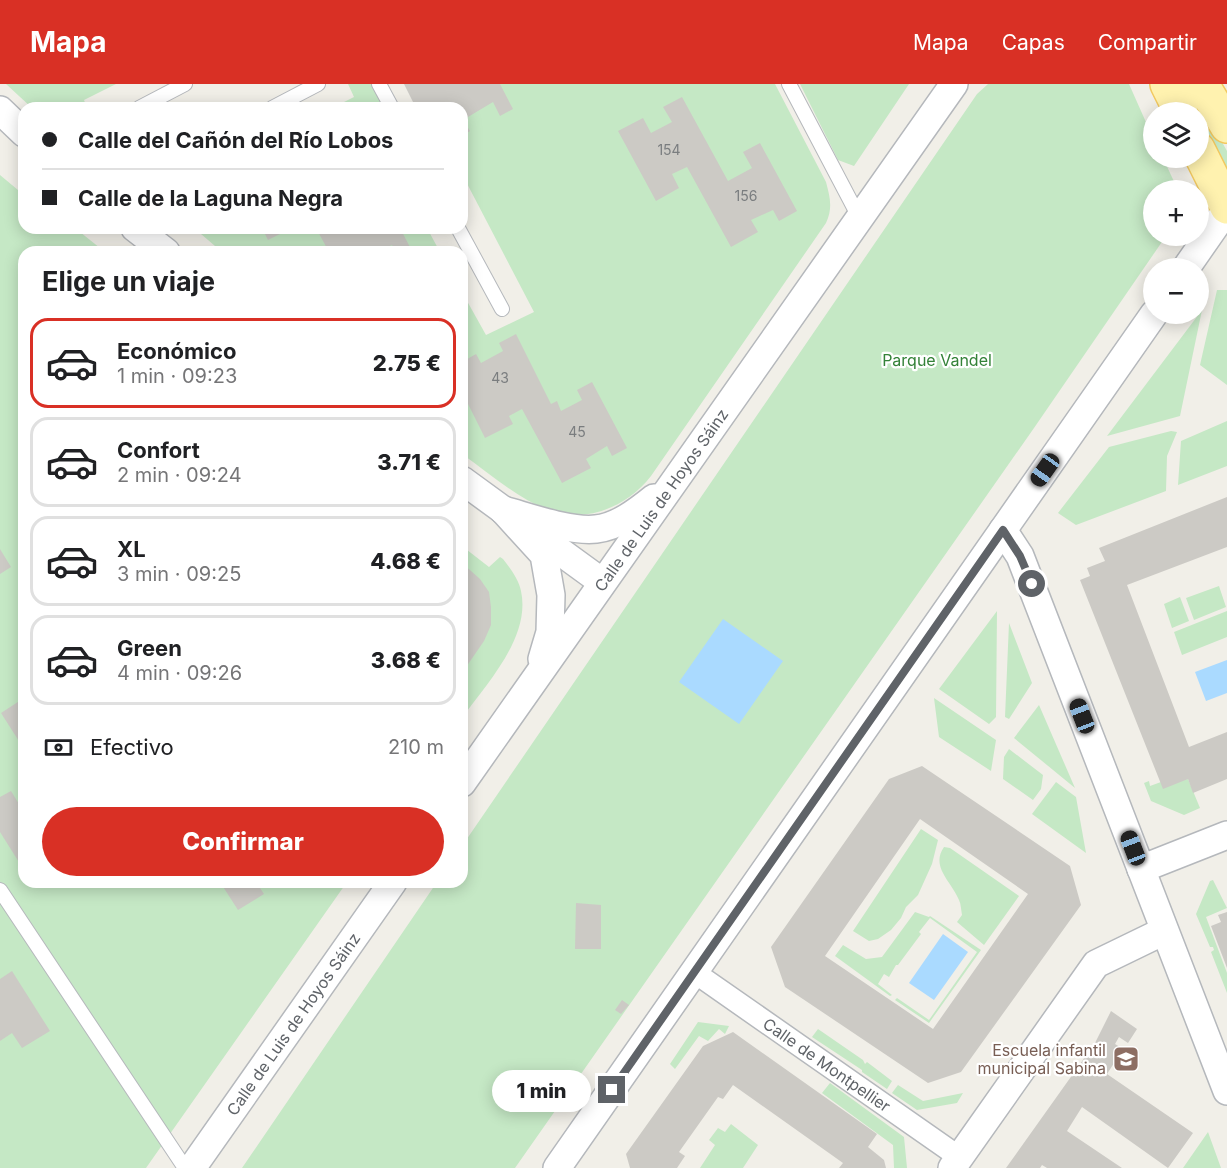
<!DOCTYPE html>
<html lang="es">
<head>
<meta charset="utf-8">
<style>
  :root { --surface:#fff; --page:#f6f6f6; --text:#202124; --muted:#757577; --line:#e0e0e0; --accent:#d93025 }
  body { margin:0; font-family:Inter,sans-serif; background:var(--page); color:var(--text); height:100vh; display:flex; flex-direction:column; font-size:22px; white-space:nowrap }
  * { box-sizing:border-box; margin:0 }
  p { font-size:20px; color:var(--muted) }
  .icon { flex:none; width:33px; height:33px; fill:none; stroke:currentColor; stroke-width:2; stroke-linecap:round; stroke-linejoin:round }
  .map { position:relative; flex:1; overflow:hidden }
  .details { position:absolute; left:18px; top:162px; width:450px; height:642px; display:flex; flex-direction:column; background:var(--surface); border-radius:18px; box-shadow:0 3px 15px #0003 }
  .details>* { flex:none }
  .guide { position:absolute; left:18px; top:18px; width:450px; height:132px; border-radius:18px; box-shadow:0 3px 15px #0003; display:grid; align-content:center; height:132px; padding:0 24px; background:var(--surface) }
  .buttons { position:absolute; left:1143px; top:18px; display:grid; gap:12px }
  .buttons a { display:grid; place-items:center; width:66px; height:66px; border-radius:50%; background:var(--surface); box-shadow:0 3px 15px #0003; font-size:30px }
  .end { position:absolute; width:27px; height:27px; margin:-14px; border:8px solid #5f6368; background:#fff; box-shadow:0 0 0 3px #fff }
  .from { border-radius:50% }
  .bubble { position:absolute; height:42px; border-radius:21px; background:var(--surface); box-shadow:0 3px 15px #0003; font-size:20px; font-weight:800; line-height:42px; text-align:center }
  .car { position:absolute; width:18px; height:36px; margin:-18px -9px; border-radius:8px; box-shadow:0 0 4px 2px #0007; background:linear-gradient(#222 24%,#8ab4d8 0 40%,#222 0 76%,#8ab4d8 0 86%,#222 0) }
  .guide b { display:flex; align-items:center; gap:21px; height:57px; font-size:22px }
  .guide b+b { border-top:2px solid var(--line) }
  .guide i { width:15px; height:15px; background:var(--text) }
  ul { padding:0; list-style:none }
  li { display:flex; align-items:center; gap:18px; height:90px; margin:0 12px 9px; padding:0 12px; border:3px solid var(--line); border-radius:18px }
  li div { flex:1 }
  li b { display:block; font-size:22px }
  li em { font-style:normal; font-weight:800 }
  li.on { border-color:var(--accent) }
  li>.icon { width:54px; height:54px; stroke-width:1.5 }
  h2 { padding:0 24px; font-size:27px; line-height:72px }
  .pay { display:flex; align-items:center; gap:15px; height:66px; padding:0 24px; font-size:22px }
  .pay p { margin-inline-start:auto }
  .cta { display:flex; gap:12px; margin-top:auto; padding:12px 24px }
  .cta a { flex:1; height:69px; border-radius:36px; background:var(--accent); color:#fff; font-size:24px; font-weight:800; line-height:69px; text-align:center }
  header { display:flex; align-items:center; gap:36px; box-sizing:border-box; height:84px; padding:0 30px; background:var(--accent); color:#fff }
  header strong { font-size:28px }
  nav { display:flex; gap:33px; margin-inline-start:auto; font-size:21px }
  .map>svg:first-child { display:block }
</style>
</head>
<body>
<header>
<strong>Mapa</strong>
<nav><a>Mapa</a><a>Capas</a><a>Compartir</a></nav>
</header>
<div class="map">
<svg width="1227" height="1084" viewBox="0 0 1227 1084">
  <rect width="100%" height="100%" fill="#f1efe8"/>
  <path fill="#c5e8c5" d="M6,0H116L84,16L87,24H32Z
    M348,0H371L391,24H332L354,13Z
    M415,0H775L826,98C830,113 833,124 826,139L651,392C627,423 586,440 548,426C517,414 489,389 462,370V208L486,251L534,228L462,90V24Z
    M800,0H909L854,82L838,76Z
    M988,0H1129L1153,54L1154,74H1163L1178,106H1154V152H1166L1034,344L515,1084H242L437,798H462V762L977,10Z
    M1190,1L1227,67V98L1199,42L1198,28H1192Z
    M0,91L24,111V144H75L105,168H24V798H347L146,1084H0Z
    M194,144H427L440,168H222Z
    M1217,206H1227V301L1200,281Z
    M1202,226L1180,332L1107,352Z
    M1227,337V382L1178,401L1181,357Z
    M1171,347L1177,348L1167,372L1166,407L1076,441L1058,429L1109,363Z
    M462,462L489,483L500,473L503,475C510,484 519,496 521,507C531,553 487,599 462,634Z
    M1219,502L1226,523L1194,536L1186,514Z
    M1180,513L1189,537L1172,544L1164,520Z
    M997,527L996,633L989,640L939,605Z
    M1227,527V553L1182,571L1174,548Z
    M1009,539L1032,599L1009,635L1005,633Z
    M934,614L996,656L991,687L939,653Z
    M1039,621L1075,704L1014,654Z
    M1009,665L1043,691L1041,705L1033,716L1003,695L1004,673Z
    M1188,695L1200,724L1184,731L1151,717L1144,699L1149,697L1150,702L1161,698Z
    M1056,698L1076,713L1086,769L1032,730Z
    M921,745L938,756L932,780L918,811L906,823L901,834L891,846L878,855L869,857L853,847Z
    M944,763L950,764L1019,812L984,861L957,838L962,831C961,826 961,820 959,816C952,798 930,783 944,763Z
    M1213,796L1227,824L1206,833L1227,889V909L1211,868L1214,866L1213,863H1210L1196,830L1210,797Z
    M915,828L929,833L930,832L981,866L929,939L895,916L897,914L929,936L977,868L930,834L919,848L921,850L898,881H896L889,893L884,890L878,900L892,911L890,912L835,872L843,861L866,875L882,873Z
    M698,938L729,942L725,950L719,945L708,957L699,952L675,985L670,980Z
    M818,945L863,976L865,980L867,978L892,997L887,1005L862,988V986L812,953Z
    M830,999L904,1053L907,1084H894L893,1061L822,1009Z
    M898,1001L923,1017L963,1009L957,1019L917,1026L892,1009Z
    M731,1040L758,1061L743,1084H700L715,1061L709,1056L718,1044L725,1048Z
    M1208,1048L1221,1084H1183Z"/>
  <path fill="#aadaff" d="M723,535L783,577L739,640L679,598Z
    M1227,576V609L1206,617L1195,588Z
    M943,850L968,868L934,916L909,899Z"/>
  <path fill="#cccac5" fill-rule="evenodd" d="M404,0H500L513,25L500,32L493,18L463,36L470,47L462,52V24H416Z
    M682,13L728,97L752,84L743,68L760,59L797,127L779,137L773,126L751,136L758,148L731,163L687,83L672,90L679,104L656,117L618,47L643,34L651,49L672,38L663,23Z
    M262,144H286L288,146L268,156Z
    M316,144H400L412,167L395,168L392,161L377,168H329Z
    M516,250L551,320L557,317L561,327L582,316L577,306L592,298L627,364L612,372L607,362L586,375L591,384L562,399L522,325L509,332L513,340L485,354L462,308V278L476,270L481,279L503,267L499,259Z
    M1227,413V463L1127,501L1189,663L1227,648V695L1193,709L1188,695L1163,705L1080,496L1090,492L1087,484L1105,477L1099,464Z
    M0,465L11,483L0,490Z
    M462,479L480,495L489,508L491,523V541L484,557L462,589Z
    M24,614V665L1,629Z
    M922,682L1070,782L1081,821L961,988L928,999L785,903L771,863L889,695ZM920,735L1028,810L933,945L825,872Z
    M11,707L19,720L24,716V782L22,783L0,748V713Z
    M220,798H256L264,810L238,826Z
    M576,819L601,821V865H575Z
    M1227,828V884L1211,842L1221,838L1218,831Z
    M12,887L50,947L22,964L12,949L0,957V895Z
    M622,916L629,921L621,930L615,926Z
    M1111,927L1137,945L1128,959L1119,953L1115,960L1123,965L1107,990L1193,1049L1168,1084L1082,1023L1067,1047L1122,1084H1047L1042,1081L1040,1084H1006L1095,959Z
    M733,948L877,1050L868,1063L884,1076L886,1084H839L843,1079L733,1001L723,1015L718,1013L679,1068L685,1072L677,1084H630L626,1070L703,962Z"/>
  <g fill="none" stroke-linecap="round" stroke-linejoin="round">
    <defs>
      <path id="service" d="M379,0L392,24
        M789,0L859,133
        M139,24L185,0
        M272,24L318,0
        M458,144L502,225
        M0,806L185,1084"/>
      <g id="pedestrian">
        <path id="s1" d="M694,888L959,1073"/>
      </g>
      <g id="minor">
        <path d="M0,26L24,49"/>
        <path d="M135,144L166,168"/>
        <path d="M1186,184L1227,125"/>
        <path d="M462,396L602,498"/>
        <path d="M503,426C529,433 570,448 596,445C617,443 638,427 654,414"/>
        <path d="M503,426L544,471L551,511L550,548L542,575"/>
        <path d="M1003,446L1020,472L1227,1007"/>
        <path id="s2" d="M462,699L954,0"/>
        <path d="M1141,785L1227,751"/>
        <path id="s3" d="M192,1084L393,798"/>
        <path d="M557,1084L1154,230"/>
        <path d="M952,1084L1096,880L1164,847"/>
      </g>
      <path id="primary" d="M1167,0L1181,28
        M1202,0L1227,42
        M1198,65L1227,123"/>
    </defs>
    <use href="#service" stroke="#b5b8bc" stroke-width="16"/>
    <use href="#pedestrian" stroke="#b5b8bc" stroke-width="24"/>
    <use href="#minor" stroke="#b5b8bc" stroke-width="30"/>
    <use href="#primary" stroke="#f2c960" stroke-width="36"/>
    <use href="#service" stroke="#fff" stroke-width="14"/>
    <use href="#pedestrian" stroke="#fff" stroke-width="21"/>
    <use href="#minor" stroke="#fff" stroke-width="27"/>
    <use href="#primary" stroke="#fff2af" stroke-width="33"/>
  </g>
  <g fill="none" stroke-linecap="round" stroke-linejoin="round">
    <path stroke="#5f6368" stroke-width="8" d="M612,1006L1003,446L1020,472L1032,500"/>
  </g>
  <defs>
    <symbol id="school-square" viewBox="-11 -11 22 22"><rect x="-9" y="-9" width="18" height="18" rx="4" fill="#8d6e63" stroke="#fff"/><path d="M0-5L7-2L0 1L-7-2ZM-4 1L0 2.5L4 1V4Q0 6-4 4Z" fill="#fff"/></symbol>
  </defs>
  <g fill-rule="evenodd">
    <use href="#school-square" x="1111" y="960" width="30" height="30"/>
  </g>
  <g text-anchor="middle" stroke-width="4.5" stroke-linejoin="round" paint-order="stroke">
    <g font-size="14" fill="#7a7d7f">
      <text x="669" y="71">154</text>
      <text x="746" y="117">156</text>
      <text x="500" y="299">43</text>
      <text x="577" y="353">45</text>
    </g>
    <g font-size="16" fill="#348238" stroke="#fff">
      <text x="937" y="282">Parque Vandel</text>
    </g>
    <g font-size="16" fill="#5f6368" stroke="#fff">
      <text dy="6" stroke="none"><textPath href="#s2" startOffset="346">Calle de Luis de Hoyos Sáinz</textPath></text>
      <text dy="6" stroke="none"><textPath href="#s3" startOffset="176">Calle de Luis de Hoyos Sáinz</textPath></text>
      <text dy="6" stroke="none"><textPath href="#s1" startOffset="162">Calle de Montpellier</textPath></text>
    </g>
    <g font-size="16" fill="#785e54" stroke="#fff" text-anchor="end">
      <text x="1106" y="972">Escuela infantil<tspan x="1106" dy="18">municipal Sabina</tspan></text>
    </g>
  </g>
</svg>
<div class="buttons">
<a><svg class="icon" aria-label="layers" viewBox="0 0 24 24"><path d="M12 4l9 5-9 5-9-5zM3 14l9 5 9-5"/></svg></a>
<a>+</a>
<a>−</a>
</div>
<i class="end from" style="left:1032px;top:500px"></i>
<i class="end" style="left:612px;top:1006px"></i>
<div class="bubble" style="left:492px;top:986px;width:99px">1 min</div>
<i class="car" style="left:1045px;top:386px;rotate:215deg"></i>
<i class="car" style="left:1082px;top:632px;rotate:339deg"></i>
<i class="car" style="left:1133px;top:764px;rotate:339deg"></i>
<div class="guide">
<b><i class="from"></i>Calle del Cañón del Río Lobos</b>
<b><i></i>Calle de la Laguna Negra</b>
</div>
<section class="details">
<h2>Elige un viaje</h2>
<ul>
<li class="on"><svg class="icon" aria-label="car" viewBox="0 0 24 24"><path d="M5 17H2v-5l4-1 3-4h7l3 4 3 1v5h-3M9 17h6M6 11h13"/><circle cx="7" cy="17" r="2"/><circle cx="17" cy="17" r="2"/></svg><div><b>Económico</b><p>1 min · 09:23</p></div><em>2.75 €</em></li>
<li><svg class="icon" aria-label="car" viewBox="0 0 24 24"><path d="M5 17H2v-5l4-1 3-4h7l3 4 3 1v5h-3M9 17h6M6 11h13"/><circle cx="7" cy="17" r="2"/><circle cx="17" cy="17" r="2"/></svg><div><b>Confort</b><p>2 min · 09:24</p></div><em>3.71 €</em></li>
<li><svg class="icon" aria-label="car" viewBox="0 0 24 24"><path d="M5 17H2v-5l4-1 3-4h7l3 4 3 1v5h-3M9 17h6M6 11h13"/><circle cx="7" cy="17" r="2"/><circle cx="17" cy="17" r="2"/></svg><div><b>XL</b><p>3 min · 09:25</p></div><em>4.68 €</em></li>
<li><svg class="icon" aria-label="car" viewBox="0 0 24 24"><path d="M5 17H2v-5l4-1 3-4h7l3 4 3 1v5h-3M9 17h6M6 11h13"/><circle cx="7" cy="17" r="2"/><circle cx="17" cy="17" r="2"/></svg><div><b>Green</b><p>4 min · 09:26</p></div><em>3.68 €</em></li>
</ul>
<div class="pay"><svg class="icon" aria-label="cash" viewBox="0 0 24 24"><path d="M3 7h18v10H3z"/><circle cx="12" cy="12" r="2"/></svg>Efectivo<p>210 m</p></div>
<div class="cta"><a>Confirmar</a></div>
</section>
</div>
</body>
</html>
